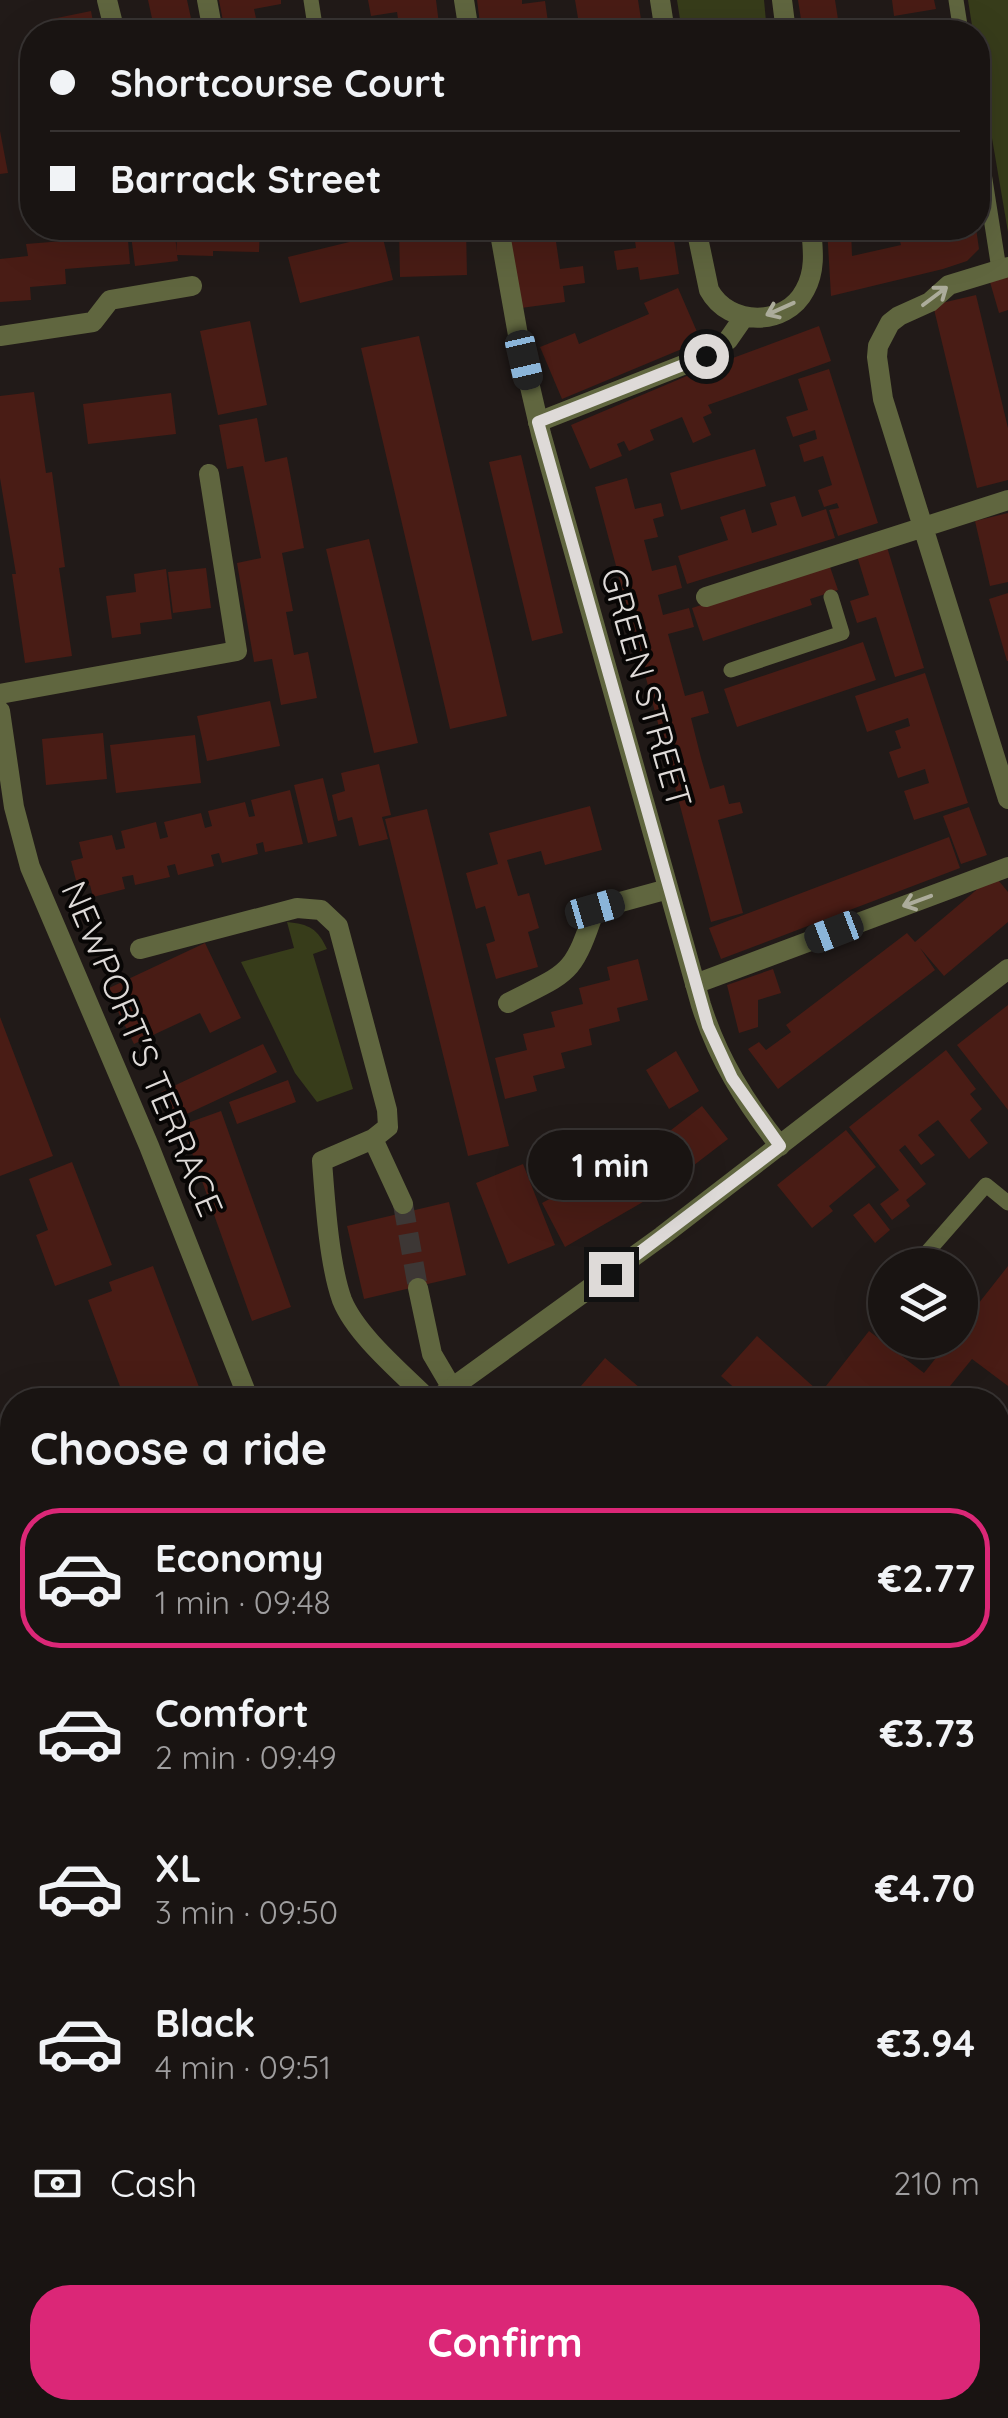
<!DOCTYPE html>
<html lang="en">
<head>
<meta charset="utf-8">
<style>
  :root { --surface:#191412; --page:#262120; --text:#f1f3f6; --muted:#9f9e9f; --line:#373332; --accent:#db2777 }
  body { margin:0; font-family:Quicksand,sans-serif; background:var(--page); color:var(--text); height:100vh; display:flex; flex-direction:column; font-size:38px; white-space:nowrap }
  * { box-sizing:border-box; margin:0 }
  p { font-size:32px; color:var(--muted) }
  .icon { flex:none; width:55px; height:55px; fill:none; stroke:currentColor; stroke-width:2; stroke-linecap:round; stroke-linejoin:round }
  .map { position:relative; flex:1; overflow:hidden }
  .side { position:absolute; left:0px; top:1388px; width:1010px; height:1032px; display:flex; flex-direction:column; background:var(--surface); border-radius:40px 40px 0 0; box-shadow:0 10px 40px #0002,0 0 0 2px var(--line) }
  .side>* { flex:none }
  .banner { position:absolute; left:20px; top:20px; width:970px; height:220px; border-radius:40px; box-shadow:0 10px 40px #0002,0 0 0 2px var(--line); display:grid; align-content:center; height:220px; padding:0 30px; background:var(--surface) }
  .buttons { position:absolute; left:868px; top:1248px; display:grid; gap:20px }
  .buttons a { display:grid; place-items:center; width:110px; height:110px; border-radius:50%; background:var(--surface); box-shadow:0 10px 40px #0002,0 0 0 2px var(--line); font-size:50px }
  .end { position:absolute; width:45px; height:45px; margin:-22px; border:12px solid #dedad8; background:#111; box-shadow:0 0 0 5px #111 }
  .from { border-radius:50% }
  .bubble { position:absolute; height:70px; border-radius:35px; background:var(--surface); box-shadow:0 10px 40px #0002,0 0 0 2px var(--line); font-size:32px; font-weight:800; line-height:70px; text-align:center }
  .car { position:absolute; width:30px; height:60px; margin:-30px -15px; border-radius:12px; box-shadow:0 0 8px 2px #0007; background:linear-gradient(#222 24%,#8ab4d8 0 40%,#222 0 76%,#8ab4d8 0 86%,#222 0) }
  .banner b { display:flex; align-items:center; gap:35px; height:95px; font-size:38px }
  .banner b+b { border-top:2px solid var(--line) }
  .banner i { width:25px; height:25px; background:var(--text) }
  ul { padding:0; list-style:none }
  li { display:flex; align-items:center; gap:30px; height:140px; margin:0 20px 15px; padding:0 10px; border:5px solid transparent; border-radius:40px }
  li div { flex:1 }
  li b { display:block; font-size:38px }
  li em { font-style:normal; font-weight:800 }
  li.on { border-color:var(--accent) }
  li>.icon { width:90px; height:90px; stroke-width:1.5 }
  h2 { padding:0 30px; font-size:45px; line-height:120px }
  .pay { display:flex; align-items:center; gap:25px; height:110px; padding:0 30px; font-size:38px }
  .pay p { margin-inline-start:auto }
  .button { display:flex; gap:20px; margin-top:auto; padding:20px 30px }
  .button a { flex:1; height:115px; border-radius:40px; background:var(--accent); color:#fff; font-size:40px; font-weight:800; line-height:115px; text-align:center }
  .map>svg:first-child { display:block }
</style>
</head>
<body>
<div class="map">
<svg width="1008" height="2418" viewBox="0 0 1008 2418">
  <rect width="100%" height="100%" fill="#211a18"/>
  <path fill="#373c1a" d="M677,0H764L767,32H682Z
    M968,0H1008V232L978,56V32H973Z
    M287,922C309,924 318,929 327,949L313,954L353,1089L317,1102L295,1073L241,962L294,948Z
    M1008,2093V2171L998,2191V2102Z"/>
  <path fill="#491c15" d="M148,0H187L194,32H155Z
    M219,0H281V4L254,9L259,32H225Z
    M368,0H436L440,32H400L397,12L371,16Z
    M477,0H522V4L545,1L548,22L525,25L526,32H481Z
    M575,0H638L643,32H586L603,28L601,20L579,24Z
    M798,0H835L840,32H803Z
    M892,0H934L936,9L894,16Z
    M91,11L95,32H54L52,19Z
    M0,131L8,173L0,174Z
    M62,228H127L130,264L65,269L66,284L30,287L31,300L0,302V259L28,256L26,244L63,241Z
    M130,228H174L177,252L176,228H260L259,252L213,251V256L177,255L178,261L135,266Z
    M432,228H466L467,275L400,277L399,229Z
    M509,228H554L560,269L583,266L585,283L563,286L565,302L521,308Z
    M633,228H672L679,274L640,280L638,267L617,270L614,251L636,248Z
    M827,228H851L852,256L901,245L896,228H917L919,237L949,228H976L979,249L967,261L943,269L831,296Z
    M382,234L393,280L300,303L288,257Z
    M1008,277V310L999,313L990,282Z
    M678,288L701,341L562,399L540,347L575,333L579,344L649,314L644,303Z
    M976,295L1008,428V480L977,488L933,305Z
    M250,321L267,405L218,415L200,331Z
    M819,326L831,361L708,405L712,413L703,417L711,435L693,443L682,417L650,430L654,440L629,451L624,441L617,444L622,456L590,469L571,425L701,370L706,380L703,369Z
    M419,336L507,716L450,729L361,348Z
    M829,369L878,523L838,536L829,510L839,508L837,503L824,507L818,490L832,485L823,456L804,462L799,445L817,439L815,430L793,437L786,417L808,410L798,379Z
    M34,392L46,473L52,472L65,567L59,568L72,656L25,663L12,574H16L0,478V396Z
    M171,393L176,434L88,444L83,404Z
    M257,418L265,462L287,457L304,548L282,553L293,611L286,612L294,655L308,652L317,698L281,705L272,659L254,662L237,563L261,558L243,466L227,469L219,425Z
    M755,449L766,486L681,510L670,473Z
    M521,455L563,633L532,641L489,462Z
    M627,478L635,509L661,503L664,516L653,519L658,537L644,540L652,571L676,565L682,588L658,595L663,615L689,608L694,627L668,634L685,696L703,691L709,713L691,718L701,758L710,789L724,785L729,804L740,802L743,813L718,820L743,913L711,922L595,487Z
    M795,496L802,517L826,509L835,538L687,584L678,556L728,540L720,517L745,509L752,533L777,525L770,503Z
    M1008,513V582L990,586L975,521Z
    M369,539L418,743L374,753L326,549Z
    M887,547L924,668L895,677L876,617L857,623L850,601L869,595L857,556Z
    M829,564L838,590L810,599L812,605L703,641L692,608Z
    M206,568L211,608L173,613L168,572Z
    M166,569L172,619L140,623L141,634L112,638L106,596L136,592L134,574Z
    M1008,593V661H1007L989,599Z
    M863,642L876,680L737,727L724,689Z
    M925,673L968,803L914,820L904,791L929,783L925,769L898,778L889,752L901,748L895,731L910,726L908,718L867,732L855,696Z
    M270,701L280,746L207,761L197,716Z
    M103,733L107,779L46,785L42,739Z
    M195,735L201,783L116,793L110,745Z
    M379,764L391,815L382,817L388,839L359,846L352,817L338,821L332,795L345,791L341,773Z
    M323,778L337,836L308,843L294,785Z
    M290,790L303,844L265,852L263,842L256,844L258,854L222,863L219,853L211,855L214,866L178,875L175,864L167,866L170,877L135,885L133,875L122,877L125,889L93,897L90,885L78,888L71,861L83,858L79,842L112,835L116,850L125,848L121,831L156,822L160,839L168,837L164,822L201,813L205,828L212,826L208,811L245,802L249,817L255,816L251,800Z
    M590,806L602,850L545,865L541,851L507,860L518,896L529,893L539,928L528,932L538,967L496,979L486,944L495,941L485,906L476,909L466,873L498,864L489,833Z
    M969,807L987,855L961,864L943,816Z
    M427,809L509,1146L468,1156L385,819Z
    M949,837L960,868L721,959L709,928Z
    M994,875L1008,892V922L944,976L920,948L935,970L778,1089L748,1049L759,1042L766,1050L791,1032L786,1025L907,933L915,942Z
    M205,943L241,1018L210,1033L200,1013L134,1044L107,989Z
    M638,959L648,1000L617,1008L620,1021L589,1029L592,1045L561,1053L565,1068L533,1076L537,1091L505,1099L495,1058L527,1050L523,1034L555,1027L551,1012L583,1004L579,988L610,980L607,967Z
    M773,969L781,993L758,1000V1027L739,1033L727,985Z
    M1008,1005V1110L957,1045Z
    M0,1017L53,1156L0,1176Z
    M263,1044L277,1072L174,1120L161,1092Z
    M946,1050L976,1089L970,1094L982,1109L970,1120L988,1143L969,1159L938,1120L918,1135L935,1155L921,1165L905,1145L899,1150L926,1184L906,1200L910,1206L892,1220L880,1204L899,1190L849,1127Z
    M676,1051L699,1091L669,1109L646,1070Z
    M288,1080L296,1102L237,1124L229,1102Z
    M702,1106L728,1139L655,1195L565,1247L542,1203L595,1175L623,1153L630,1162Z
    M221,1111L291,1307L252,1321L182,1125Z
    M846,1130L876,1167L829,1206L833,1211L812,1228L777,1185Z
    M72,1162L112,1265L55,1286L36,1235L48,1230L29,1179Z
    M523,1164L555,1245L508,1264L476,1183Z
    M449,1202L466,1275L364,1299L347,1226Z
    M869,1203L890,1230L875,1243L853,1215Z
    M153,1266L168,1306L204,1400H125L88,1300L112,1291L109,1282Z
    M1008,1266V1386L972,1359L946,1391L957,1400H815L869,1331L924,1373L950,1340H960V1327Z
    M757,1336L816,1389L807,1400H748L721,1376Z
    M605,1358L654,1400H569Z
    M688,1387L703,1400H677Z
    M998,1432L1008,1440V1485L998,1498Z
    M12,1577V1634L0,1643V1586Z
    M998,1631L1008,1640V1657L998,1669Z
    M12,1748V1836L0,1845V1758Z
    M1008,1899V1979L998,1968V1908Z
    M998,2202L1008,2208V2256L998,2250Z
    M12,2209V2245L0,2229V2219Z
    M689,2408H748L752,2411L755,2408H813L803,2418H700Z
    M933,2408H969L986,2418H927Z"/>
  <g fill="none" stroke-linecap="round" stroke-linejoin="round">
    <path stroke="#3d3735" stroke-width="20" stroke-dasharray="20 10" stroke-linecap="butt" d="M403,1204L418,1288"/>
    <path stroke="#60663f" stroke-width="15" d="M311,0L316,32
      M956,0L961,32
      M978,135L999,269
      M731,670L842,633L831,597
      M916,1265L986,1185L1008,1203
      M998,1573L1008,1560
      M0,2135L12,2125
      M0,2301L12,2306
      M130,2408L138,2418
      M153,2418L166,2408
      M420,2418L431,2408"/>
    <path stroke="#60663f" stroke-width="20" d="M107,0L115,32
      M207,0L213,32
      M660,0L665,32
      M782,0L786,32
      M696,228L709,290C729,327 786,327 805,290C816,270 813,249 811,228
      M1008,267L949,285L930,302L899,316L890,323L878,346L877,357L883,399L1008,799
      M0,336L93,322L110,300L192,286
      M538,422L706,356L728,340L744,317
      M706,597L1008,500
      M0,694L237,651L209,474
      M140,949L297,908L321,910L338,926L387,1110L388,1127L373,1139L322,1161C325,1200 329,1264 342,1300C356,1335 402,1373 429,1400
      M695,984L1008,867
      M508,1003C570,971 572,977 595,909L668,889
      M373,1139L403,1204
      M418,1288L432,1354L452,1388"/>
    <path stroke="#60663f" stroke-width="20" d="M464,0L469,32
      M499,228L518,335L541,434L701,1005C718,1059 745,1102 780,1146
      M0,711L14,807L30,867L149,1146L249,1400
      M435,1400L662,1236L1008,969
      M0,1707L12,1698
      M998,2025L1008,2016
      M998,2369L1008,2376
      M567,2418L577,2408"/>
  </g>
  <defs><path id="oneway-shaft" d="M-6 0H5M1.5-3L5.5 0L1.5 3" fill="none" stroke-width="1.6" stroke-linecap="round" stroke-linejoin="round" transform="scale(2.5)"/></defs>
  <g stroke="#acac9b">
    <use href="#oneway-shaft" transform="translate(935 296) rotate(-37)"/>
    <use href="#oneway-shaft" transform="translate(780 309) rotate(156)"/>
    <use href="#oneway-shaft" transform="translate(917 901) rotate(160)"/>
  </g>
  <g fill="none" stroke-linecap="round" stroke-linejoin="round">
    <path stroke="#dedad8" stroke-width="12" d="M611,1274L780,1146L732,1078L708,1026L538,422L706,356"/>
  </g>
  <g text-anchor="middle" stroke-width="8" stroke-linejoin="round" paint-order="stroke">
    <g font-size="35" fill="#dedad8" stroke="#080605">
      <text transform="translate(646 688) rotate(74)" y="12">GREEN STREET</text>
      <text transform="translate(142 1049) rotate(67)" y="12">NEWPORT'S TERRACE</text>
    </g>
  </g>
</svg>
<div class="buttons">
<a><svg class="icon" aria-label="layers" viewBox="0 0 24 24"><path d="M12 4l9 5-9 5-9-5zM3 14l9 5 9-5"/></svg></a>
</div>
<i class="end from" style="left:706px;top:356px"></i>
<i class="end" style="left:611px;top:1274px"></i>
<div class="bubble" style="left:528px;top:1130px;width:165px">1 min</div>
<i class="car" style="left:524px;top:360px;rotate:167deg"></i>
<i class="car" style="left:595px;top:909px;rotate:74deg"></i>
<i class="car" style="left:834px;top:932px;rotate:249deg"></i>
<div class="banner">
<b><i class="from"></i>Shortcourse Court</b>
<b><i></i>Barrack Street</b>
</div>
<section class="side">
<h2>Choose a ride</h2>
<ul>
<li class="on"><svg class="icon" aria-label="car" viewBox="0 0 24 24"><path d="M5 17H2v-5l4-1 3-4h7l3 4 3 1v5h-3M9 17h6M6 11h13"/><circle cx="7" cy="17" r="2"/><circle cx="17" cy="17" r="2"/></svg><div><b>Economy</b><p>1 min · 09:48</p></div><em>€2.77</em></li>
<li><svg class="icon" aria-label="car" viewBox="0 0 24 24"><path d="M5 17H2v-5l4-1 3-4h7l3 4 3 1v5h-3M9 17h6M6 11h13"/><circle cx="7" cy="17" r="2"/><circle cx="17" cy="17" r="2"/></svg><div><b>Comfort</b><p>2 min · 09:49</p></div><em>€3.73</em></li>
<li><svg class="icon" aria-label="car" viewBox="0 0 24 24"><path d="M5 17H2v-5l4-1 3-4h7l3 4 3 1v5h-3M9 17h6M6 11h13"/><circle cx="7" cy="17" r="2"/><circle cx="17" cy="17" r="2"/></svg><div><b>XL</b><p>3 min · 09:50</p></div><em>€4.70</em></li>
<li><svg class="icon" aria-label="car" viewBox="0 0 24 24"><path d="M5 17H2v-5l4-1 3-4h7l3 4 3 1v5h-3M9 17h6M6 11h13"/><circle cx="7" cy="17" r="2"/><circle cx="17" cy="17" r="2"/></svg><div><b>Black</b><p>4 min · 09:51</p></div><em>€3.94</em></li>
</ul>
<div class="pay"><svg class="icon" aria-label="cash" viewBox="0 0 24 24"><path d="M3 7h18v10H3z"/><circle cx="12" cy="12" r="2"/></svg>Cash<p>210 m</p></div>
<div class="button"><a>Confirm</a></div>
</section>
</div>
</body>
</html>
